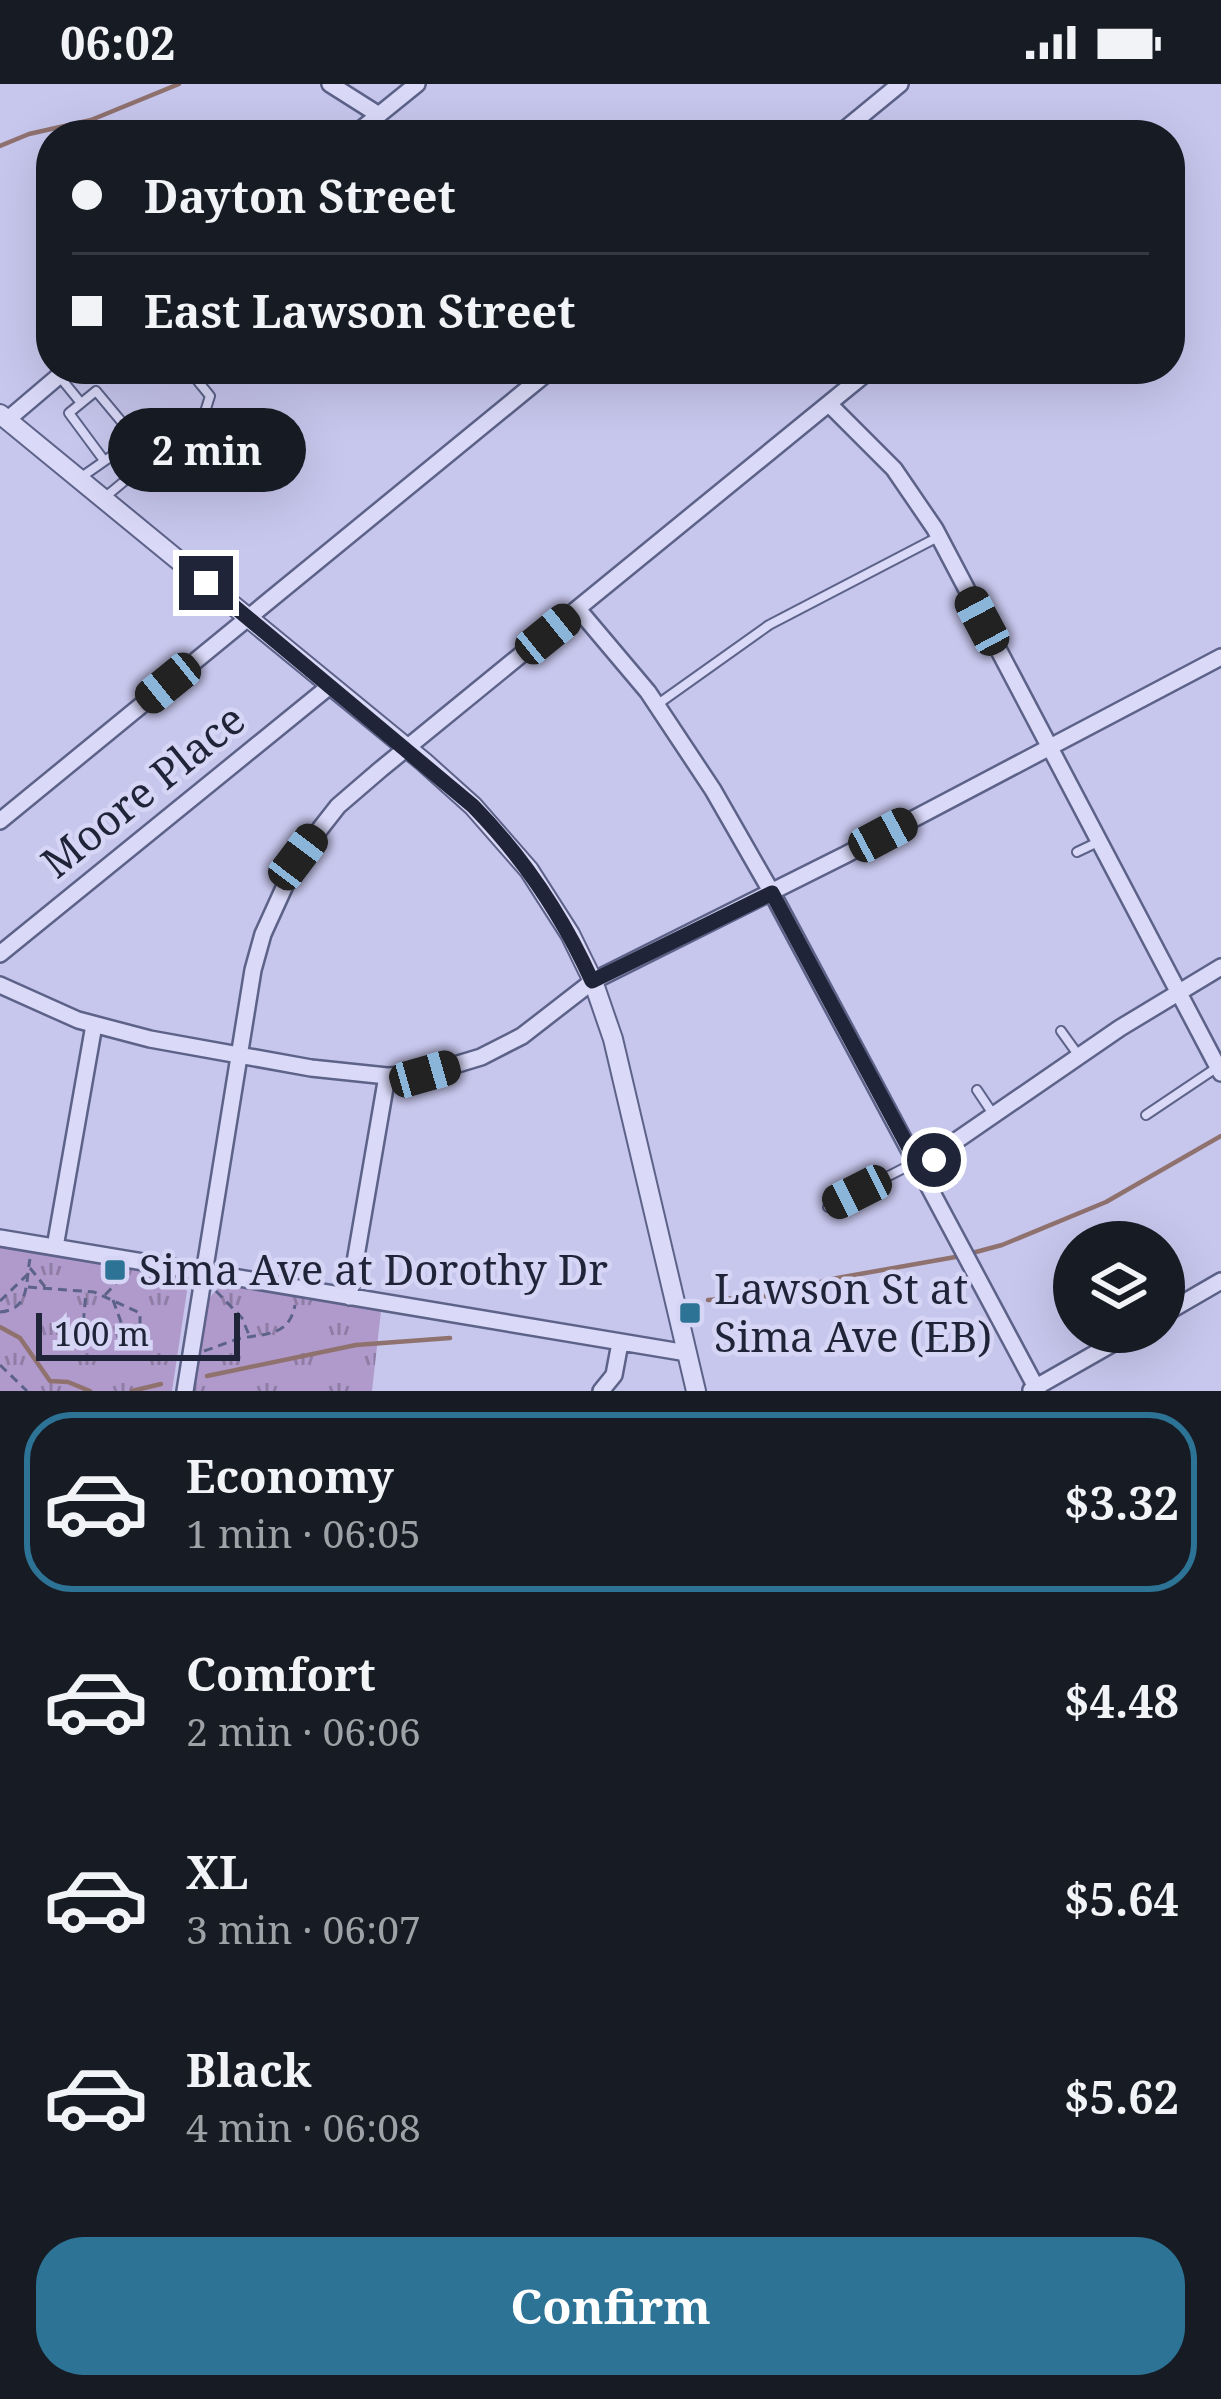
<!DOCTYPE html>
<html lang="en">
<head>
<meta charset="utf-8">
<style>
  :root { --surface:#171b24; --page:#20242c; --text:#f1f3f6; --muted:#9ea1a6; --line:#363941; --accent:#2d7395 }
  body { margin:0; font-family:"Noto Serif",serif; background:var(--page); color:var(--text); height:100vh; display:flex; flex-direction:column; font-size:45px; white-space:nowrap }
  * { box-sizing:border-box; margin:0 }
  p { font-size:39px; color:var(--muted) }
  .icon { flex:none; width:66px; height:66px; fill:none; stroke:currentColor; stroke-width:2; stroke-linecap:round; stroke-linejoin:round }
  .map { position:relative; height:1307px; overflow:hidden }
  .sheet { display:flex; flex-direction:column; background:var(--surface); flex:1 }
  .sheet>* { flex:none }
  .top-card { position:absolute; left:36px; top:36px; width:1149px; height:264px; border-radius:48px; box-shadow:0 12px 48px #0002; display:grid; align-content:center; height:264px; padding:0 36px; background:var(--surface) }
  .tools { position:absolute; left:1053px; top:1137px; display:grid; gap:24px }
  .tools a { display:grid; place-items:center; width:132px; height:132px; border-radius:50%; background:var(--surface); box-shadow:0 12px 48px #0002; font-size:60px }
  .scale { position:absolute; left:36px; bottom:30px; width:204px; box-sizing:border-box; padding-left:12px; border:6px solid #1f2438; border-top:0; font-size:33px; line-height:42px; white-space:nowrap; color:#1f2438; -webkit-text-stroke:9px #d7d5f5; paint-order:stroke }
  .end { position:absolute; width:54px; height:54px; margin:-27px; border:15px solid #1f2438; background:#fff; box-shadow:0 0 0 6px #fff }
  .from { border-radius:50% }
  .bubble { position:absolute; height:84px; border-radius:42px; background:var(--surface); box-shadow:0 12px 48px #0002; font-size:39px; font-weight:700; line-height:84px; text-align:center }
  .car { position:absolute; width:36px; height:72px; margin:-36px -18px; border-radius:15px; box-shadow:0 0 9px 3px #0007; background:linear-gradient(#222 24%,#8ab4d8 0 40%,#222 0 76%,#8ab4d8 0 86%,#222 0) }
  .top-card b { display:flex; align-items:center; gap:42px; height:114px; font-size:45px }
  .top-card b+b { border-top:3px solid var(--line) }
  .top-card i { width:30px; height:30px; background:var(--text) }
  ul { padding:21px 0 0; list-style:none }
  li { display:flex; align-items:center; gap:36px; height:180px; margin:0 24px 18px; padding:0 12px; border:6px solid transparent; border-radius:48px }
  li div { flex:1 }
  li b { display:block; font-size:45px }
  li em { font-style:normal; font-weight:700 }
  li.selected { border-color:var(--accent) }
  li>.icon { width:108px; height:108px; stroke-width:1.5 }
  .primary-button { display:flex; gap:24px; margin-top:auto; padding:24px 36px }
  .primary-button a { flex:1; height:138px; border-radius:48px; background:var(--accent); color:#fff; font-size:48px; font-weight:700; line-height:138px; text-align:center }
  .status { display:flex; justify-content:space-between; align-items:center; height:84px; padding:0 60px; background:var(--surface); direction:ltr }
  .status svg { height:33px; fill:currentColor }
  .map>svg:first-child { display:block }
</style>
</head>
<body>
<div class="status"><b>06:02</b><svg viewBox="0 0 49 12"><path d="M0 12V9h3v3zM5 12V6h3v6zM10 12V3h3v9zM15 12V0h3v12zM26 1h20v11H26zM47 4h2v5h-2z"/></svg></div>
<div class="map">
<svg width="1221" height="1307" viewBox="0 0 1221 1307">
  <defs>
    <pattern id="grass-tufts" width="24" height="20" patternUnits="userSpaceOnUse" patternTransform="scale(3)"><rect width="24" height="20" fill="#b09acb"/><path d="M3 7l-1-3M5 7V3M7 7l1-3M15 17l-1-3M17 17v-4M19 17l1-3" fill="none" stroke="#8f7da6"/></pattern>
  </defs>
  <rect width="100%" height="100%" fill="#c7c6ed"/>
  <path fill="url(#grass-tufts)" d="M0,1162L174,1191L187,1207L172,1307H0Z
    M227,1201L381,1227L372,1307H191C195,1279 196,1206 227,1201Z"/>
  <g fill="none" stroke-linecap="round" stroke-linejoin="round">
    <path stroke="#8f716e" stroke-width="4.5" d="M0,62L29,50L91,36L179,0
      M972,1169L1002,1161L1106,1118L1221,1052
      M708,1216L784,1211L826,1196L961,1172
      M0,1243L20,1254L50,1297L68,1298L90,1307
      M207,1292L356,1261L450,1254
      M132,1307L161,1300"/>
    <defs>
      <path id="service" d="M59,292L81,319
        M80,394L136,355L96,307L69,329L103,375
        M104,414L204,331L210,312L188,285
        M658,620L769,541L938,453
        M1077,768L1098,758
        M1061,947L1079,972
        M977,1006L993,1030
        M1146,1031L1219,982
        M828,1123L914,1079"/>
      <path id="minor" d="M330,0L379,31
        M354,51L417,0
        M838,51L900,0
        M829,320L894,385L935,445L1221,989
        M7,336L67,285
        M578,525L648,608L713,706L772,809L1038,1307
        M0,737L552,285
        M0,870L331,601
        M0,901L78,936L150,955L311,984L387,992L425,990L481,973L522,952L593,897L845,771L1221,573
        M918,1083L1120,944L1221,883
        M0,1154L687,1269
        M55,1163L94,941
        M349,1213L387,992
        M1164,1230L1221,1197
        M1031,1306L1133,1248
        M185,1307L253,886L263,850L298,773L338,722L381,685L871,285
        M601,1307L614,1291L620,1259"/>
      <path id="tertiary" d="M0,330L424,678L473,722L529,786L570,850L593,897L613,955L696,1307"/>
    </defs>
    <use href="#service" stroke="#5c6288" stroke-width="12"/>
    <use href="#minor" stroke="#5c6288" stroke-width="20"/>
    <use href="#tertiary" stroke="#5c6288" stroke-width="22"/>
    <path stroke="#5c6288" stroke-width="3" stroke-dasharray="9 6" stroke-linecap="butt" d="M30,1184L46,1204
      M28,1203L94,1208L140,1229V1247L108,1255
      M216,1207L242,1234L249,1251
      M105,1211L123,1192
      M113,1216L126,1252
      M0,1217L28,1190
      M0,1228C31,1225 25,1199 30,1175
      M82,1253L86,1208
      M204,1267C217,1263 229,1257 242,1254C268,1249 289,1252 295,1221
      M0,1281L27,1307"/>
    <use href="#service" stroke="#dad9f8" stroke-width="8"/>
    <use href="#minor" stroke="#dad9f8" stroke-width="15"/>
    <use href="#tertiary" stroke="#dad9f8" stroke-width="18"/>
  </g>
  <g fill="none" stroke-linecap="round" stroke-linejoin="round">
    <path stroke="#1f2438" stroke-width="15" d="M206,499L473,722C524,774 562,831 592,897L772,809L919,1083L934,1076"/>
  </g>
  <g fill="#2d7395" stroke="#d7d5f5" stroke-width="4.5">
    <rect x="103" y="1174" width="24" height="24" rx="6"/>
    <rect x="678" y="1217" width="24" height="24" rx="6"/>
  </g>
  <g text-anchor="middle" stroke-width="9" stroke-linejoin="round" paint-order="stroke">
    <g font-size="42" fill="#1f2438" stroke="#d7d5f5">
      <text transform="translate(143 707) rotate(-39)" y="15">Moore Place</text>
    </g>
    <g font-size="42" fill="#1f2438" stroke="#d7d5f5" text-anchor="start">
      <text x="139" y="1201">Sima Ave at Dorothy Dr</text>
      <text x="714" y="1220">Lawson St at<tspan x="714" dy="48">Sima Ave (EB)</tspan></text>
    </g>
  </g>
</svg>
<div class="tools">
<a><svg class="icon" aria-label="layers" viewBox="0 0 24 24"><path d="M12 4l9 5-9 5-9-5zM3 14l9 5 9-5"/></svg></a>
</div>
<div class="scale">100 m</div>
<i class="end from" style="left:934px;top:1076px"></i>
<i class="end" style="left:206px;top:499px"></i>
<div class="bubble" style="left:108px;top:324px;width:198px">2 min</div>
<i class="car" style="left:982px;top:537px;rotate:332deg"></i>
<i class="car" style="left:548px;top:550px;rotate:51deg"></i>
<i class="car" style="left:168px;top:599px;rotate:231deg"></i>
<i class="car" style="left:883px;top:751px;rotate:62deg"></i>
<i class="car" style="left:298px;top:773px;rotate:37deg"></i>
<i class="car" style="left:425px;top:990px;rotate:74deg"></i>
<i class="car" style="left:857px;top:1108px;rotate:243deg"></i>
<div class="top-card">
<b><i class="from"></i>Dayton Street</b>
<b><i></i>East Lawson Street</b>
</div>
</div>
<section class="sheet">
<ul>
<li class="selected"><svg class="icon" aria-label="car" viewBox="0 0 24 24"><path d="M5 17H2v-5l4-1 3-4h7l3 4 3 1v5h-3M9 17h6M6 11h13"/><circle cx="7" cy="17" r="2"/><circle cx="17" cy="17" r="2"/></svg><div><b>Economy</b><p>1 min · 06:05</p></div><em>$3.32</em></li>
<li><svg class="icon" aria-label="car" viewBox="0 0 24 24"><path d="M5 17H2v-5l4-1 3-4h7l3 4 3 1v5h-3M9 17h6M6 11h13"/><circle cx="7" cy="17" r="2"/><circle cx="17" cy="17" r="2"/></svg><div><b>Comfort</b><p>2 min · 06:06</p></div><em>$4.48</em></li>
<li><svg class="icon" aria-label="car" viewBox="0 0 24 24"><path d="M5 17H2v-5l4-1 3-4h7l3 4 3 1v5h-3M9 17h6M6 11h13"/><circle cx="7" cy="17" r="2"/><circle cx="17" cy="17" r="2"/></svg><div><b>XL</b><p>3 min · 06:07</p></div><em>$5.64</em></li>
<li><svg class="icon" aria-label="car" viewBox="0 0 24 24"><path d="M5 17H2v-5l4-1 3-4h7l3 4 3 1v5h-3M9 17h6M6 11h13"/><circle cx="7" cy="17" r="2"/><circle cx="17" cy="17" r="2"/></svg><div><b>Black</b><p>4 min · 06:08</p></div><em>$5.62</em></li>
</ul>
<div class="primary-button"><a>Confirm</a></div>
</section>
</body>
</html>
